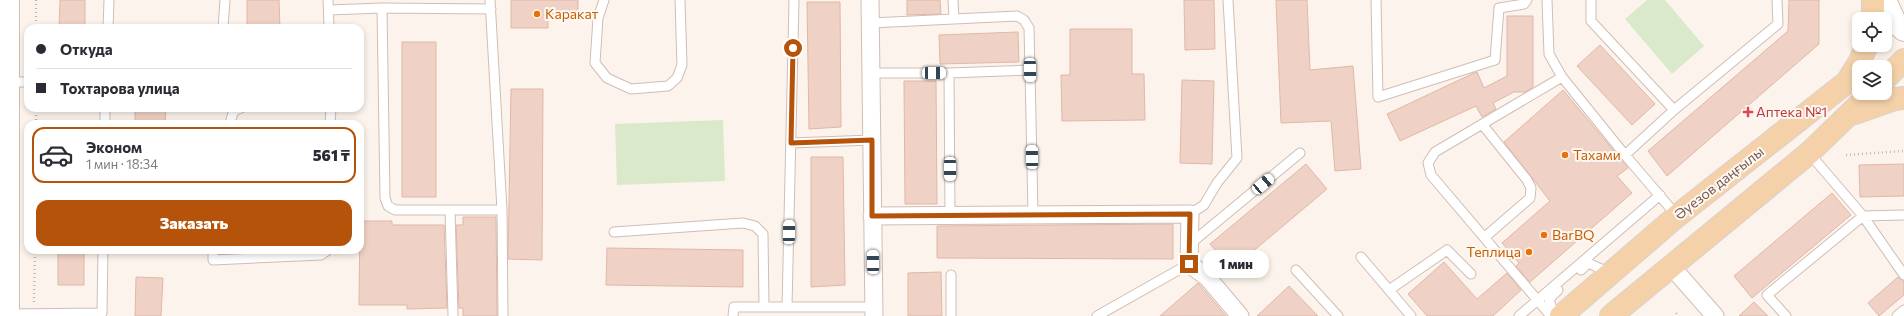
<!DOCTYPE html>
<html lang="ru">
<head>
<meta charset="utf-8">
<style>
  :root { --surface:#fff; --page:#f2f2f3; --text:#2b2b33; --muted:#7c7c81; --line:#e1e1e2; --accent:#b45309 }
  body { margin:0; font-family:Commissioner,sans-serif; background:var(--page); color:var(--text); height:100vh; display:flex; flex-direction:column; font-size:15px; white-space:nowrap }
  * { box-sizing:border-box; margin:0 }
  p { font-size:13px; color:var(--muted) }
  .icon { flex:none; width:22px; height:22px; fill:none; stroke:currentColor; stroke-width:2; stroke-linecap:round; stroke-linejoin:round }
  .map { position:relative; flex:1; overflow:hidden }
  .details { position:absolute; left:24px; top:120px; width:340px; height:134px; display:flex; flex-direction:column; background:var(--surface); border-radius:12px; box-shadow:0 2px 6px #0003 }
  .details>* { flex:none }
  .banner { position:absolute; left:24px; top:24px; width:340px; height:88px; border-radius:12px; box-shadow:0 2px 6px #0003; display:grid; align-content:center; height:88px; padding:0 12px; background:var(--surface) }
  .tools { position:absolute; left:1852px; top:12px; display:grid; gap:8px }
  .tools a { display:grid; place-items:center; width:40px; height:40px; border-radius:8px; background:var(--surface); box-shadow:0 2px 6px #0003; font-size:20px }
  .end { position:absolute; width:18px; height:18px; margin:-9px; border:5px solid #b45309; background:#fff; box-shadow:0 0 0 2px #fff }
  .from { border-radius:50% }
  .bubble { position:absolute; height:28px; border-radius:12px; background:var(--surface); box-shadow:0 2px 6px #0003; font-size:13px; font-weight:800; line-height:28px; text-align:center }
  .car { position:absolute; width:12px; height:24px; margin:-12px -6px; border-radius:5px; box-shadow:0 0 3px 1px #0007; background:linear-gradient(#fff 24%,#345 0 40%,#fff 0 76%,#345 0 86%,#fff 0) }
  .banner b { display:flex; align-items:center; gap:14px; height:38px; font-size:15px }
  .banner b+b { border-top:1px solid var(--line) }
  .banner i { width:10px; height:10px; background:var(--text) }
  ul { padding:7px 0 0; list-style:none }
  li { display:flex; align-items:center; gap:12px; height:56px; margin:0 8px 6px; padding:0 4px; border:2px solid transparent; border-radius:12px }
  li div { flex:1 }
  li b { display:block; font-size:15px }
  li em { font-style:normal; font-weight:800 }
  li.on { border-color:var(--accent) }
  li>.icon { width:36px; height:36px; stroke-width:1.5 }
  .button { display:flex; gap:8px; margin-top:auto; padding:8px 12px }
  .button a { flex:1; height:46px; border-radius:12px; background:var(--accent); color:#fff; font-size:16px; font-weight:800; line-height:46px; text-align:center }
  .map>svg:first-child { display:block }
</style>
</head>
<body>
<div class="map">
<svg width="1904" height="316" viewBox="0 0 1904 316">
  <rect width="100%" height="100%" fill="#fcf4ec"/>
  <path fill="#dae9ca" d="M1647,0H1665L1704,46L1672,74L1625,19Z
    M723,120L725,181L617,185L615,124Z"/>
  <path fill="#f0d1c5" stroke="#e1b7a6" d="M60,0H85V28H59Z
    M247,0H279L280,28H247Z
    M511,0H578V14H548V28H511Z
    M907,0H940L941,14L907,15Z
    M1184,0H1214L1215,49L1185,50Z
    M1276,0H1307L1310,70L1353,66L1361,169L1335,171L1331,121L1281,123Z
    M1789,0H1819V44L1667,176L1648,151L1788,31Z
    M807,2H840L841,127L809,129Z
    M1507,16H1533V87L1525,92H1514L1493,103L1496,109L1482,117L1476,106L1400,141L1387,114L1474,73L1477,72L1484,88L1507,76Z
    M1070,29H1132V74H1144L1145,120L1062,121L1061,75H1070Z
    M1018,32L1019,62L940,64L939,35Z
    M402,42H436V197H402Z
    M1600,45L1655,104L1632,125L1577,66Z
    M1182,80L1214,81L1212,164L1180,163Z
    M904,81H936L937,204H905Z
    M511,89H543L542,260L508,259Z
    M1563,90L1628,168L1617,176L1632,193L1530,282L1516,266L1519,263L1502,243L1550,201L1504,142Z
    M135,108H166L165,124H135Z
    M811,157H843L845,285L811,287Z
    M1306,164L1327,189L1232,269L1210,244Z
    M1904,164V196L1860,197L1859,165Z
    M1832,193L1851,215L1752,298L1734,276Z
    M463,217H496L497,316H463V308H459L456,225H463Z
    M360,221H392V225H444L447,308L407,309V305H359Z
    M1173,224V259L937,258V226Z
    M607,248L743,250V287L606,285Z
    M58,250H84V285H58Z
    M1444,262L1477,299L1507,273L1521,290L1493,316H1427L1408,294Z
    M941,272L942,316H908V273Z
    M136,277L163,278L161,316H135Z
    M1898,277L1904,281V295L1879,316L1868,303Z
    M1198,283L1226,316H1160Z
    M1289,286L1318,316H1257Z
    M1754,302L1768,316H1739Z"/>
  <g fill="none" stroke-linecap="round" stroke-linejoin="round">
    <defs>
      <path id="service" d="M328,0L329,28
        M604,0L598,18L595,63L607,78L631,89L668,86L677,78L682,65L680,0
        M1376,0L1378,97L1495,60L1499,8L1524,4L1527,0
        M1547,0L1549,54L1562,77L1625,155L1677,216
        M1591,0V21L1674,110L1778,24L1777,0
        M382,8L491,9
        M329,10L382,8L385,198L388,206L395,210H502L490,0
        M954,19L1017,16L1024,20L1029,28L1030,70
        M871,23L954,19L953,0
        M108,28L109,0
        M223,28L225,0
        M871,73H949L950,216
        M949,73L1030,70L1033,215
        M7,82H28
        M105,124V108
        M230,124C232,116 232,110 241,108
        M330,124L331,108
        M1482,124L1527,180L1531,188L1530,198L1485,237
        M791,143L872,140
        M1809,153L1863,216L1904,275
        M1625,155L1674,110
        M450,210L453,316
        M502,210L503,316
        M1190,214L1204,205L1217,183L1237,158L1228,0
        M614,232L743,223L755,226L763,234L764,307
        M1190,244L1300,153
        M213,250V260L321,255L328,250
        M1361,257L1411,316
        M1296,270L1338,316
        M1581,270L1588,263L1610,273
        M951,275V316
        M1389,290L1447,250L1471,274
        M787,307L794,0
        M8,314L102,313L103,250
        M733,316L734,307H874
        M1097,316L1189,264
        M1519,316L1660,195
        M1551,316L1431,175L1428,163L1435,152L1562,77
        M1554,316L1549,299L1558,290
        M1786,316L1767,295L1863,216L1904,215
        M1897,316L1904,310"/>
      <path id="minor" d="M870,0L874,316
        M872,216L1190,214L1189,264L1207,277L1240,316
        M1671,266L1715,316"/>
      <path id="secondary" d="M8,0V316
        M1885,0L1895,22L1904,30"/>
      <path id="primary" d="M1873,19V0
        M1885,79L1904,60
        M1855,113L1895,99L1904,98
        M1561,316L1677,216L1847,82L1859,63L1867,45
        M1611,316L1809,153L1871,93"/>
    </defs>
    <use href="#service" stroke="#d0bdb4" stroke-width="11"/>
    <use href="#minor" stroke="#d0bdb4" stroke-width="19"/>
    <use href="#secondary" stroke="#d3bdb1" stroke-width="24"/>
    <use href="#primary" stroke="#d9d1ce" stroke-width="24"/>
    <path stroke="#d5b4a7" stroke-width="2.5" stroke-dasharray="1 3" stroke-linecap="butt" d="M36,0V28
      M36,124V108
      M1846,155L1904,151
      M34,302L35,250
      M1676,313L1678,316"/>
    <use href="#service" stroke="#fff" stroke-width="9"/>
    <use href="#minor" stroke="#fff" stroke-width="17"/>
    <use href="#secondary" stroke="#fff" stroke-width="22"/>
    <use href="#primary" stroke="#f5d1a9" stroke-width="22"/>
  </g>
  <g fill="none" stroke-linecap="round" stroke-linejoin="round">
    <path stroke="#b45309" stroke-width="5" d="M793,48L791,143L872,140V216L1190,214L1189,264"/>
  </g>
  <g fill="#e8710a" stroke="#fef8f2" stroke-width="1.5">
    <circle cx="537" cy="14" r="4"/>
    <circle cx="1565" cy="155" r="4"/>
    <circle cx="1544" cy="235" r="4"/>
    <circle cx="1529" cy="252" r="4"/>
  </g>
  <path fill="#e0444e" stroke="#fef8f2" stroke-width="1.5" d="M1746 106h4v4h4v4h-4v4h-4v-4h-4v-4h4z"/>
  <g text-anchor="middle" stroke-width="4" stroke-linejoin="round" paint-order="stroke">
    <g font-size="14" fill="#c56008" stroke="#fef8f2" text-anchor="start">
      <text x="545" y="19">Каракат</text>
      <text x="1573" y="160">Тахами</text>
      <text x="1552" y="240">BarBQ</text>
      <text x="1521" y="257" text-anchor="end">Теплица</text>
    </g>
    <g font-size="14" fill="#be3a42" stroke="#fef8f2" text-anchor="start">
      <text x="1756" y="117">Аптека №1</text>
    </g>
    <g font-size="14" fill="#76594f" stroke="#fef8f2">
      <text transform="translate(1719 183) rotate(-38)" y="5">Әуезов даңғылы</text>
    </g>
  </g>
</svg>
<div class="tools">
<a><svg class="icon" aria-label="locate" viewBox="0 0 24 24"><circle cx="12" cy="12" r="6"/><path d="M12 2v4M12 18v4M2 12h4M18 12h4"/></svg></a>
<a><svg class="icon" aria-label="layers" viewBox="0 0 24 24"><path d="M12 4l9 5-9 5-9-5zM3 14l9 5 9-5"/></svg></a>
</div>
<i class="end from" style="left:793px;top:48px"></i>
<i class="end" style="left:1189px;top:264px"></i>
<div class="bubble" style="left:1203px;top:250px;width:66px">1 мин</div>
<i class="car" style="left:1030px;top:70px;rotate:179deg"></i>
<i class="car" style="left:934px;top:73px;rotate:90deg"></i>
<i class="car" style="left:1032px;top:157px;rotate:359deg"></i>
<i class="car" style="left:950px;top:169px;rotate:180deg"></i>
<i class="car" style="left:1263px;top:184px;rotate:50deg"></i>
<i class="car" style="left:789px;top:232px;rotate:1deg"></i>
<i class="car" style="left:873px;top:262px;rotate:359deg"></i>
<div class="banner">
<b><i class="from"></i>Откуда</b>
<b><i></i>Тохтарова улица</b>
</div>
<section class="details">
<ul>
<li class="on"><svg class="icon" aria-label="car" viewBox="0 0 24 24"><path d="M5 17H2v-5l4-1 3-4h7l3 4 3 1v5h-3M9 17h6M6 11h13"/><circle cx="7" cy="17" r="2"/><circle cx="17" cy="17" r="2"/></svg><div><b>Эконом</b><p>1 мин · 18:34</p></div><em>561 ₸</em></li>
</ul>
<div class="button"><a>Заказать</a></div>
</section>
</div>
</body>
</html>
